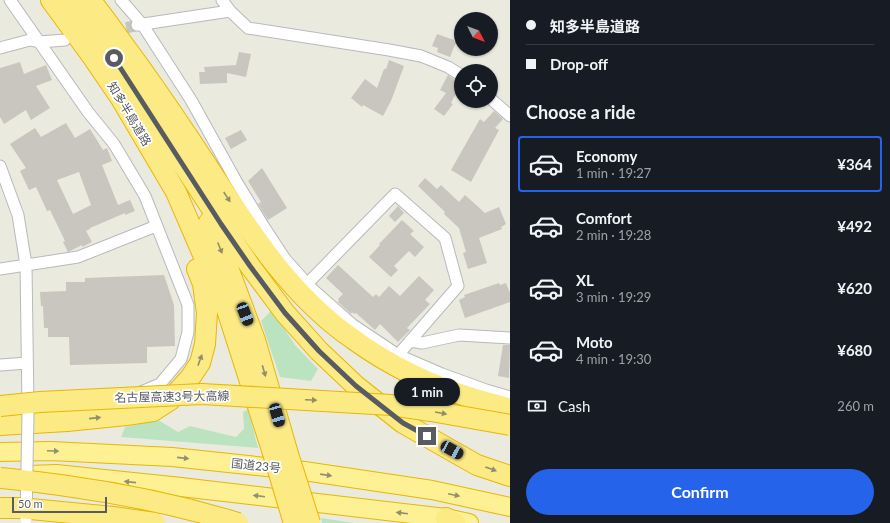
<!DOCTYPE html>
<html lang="en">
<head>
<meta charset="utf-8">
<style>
  :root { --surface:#171b24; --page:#242831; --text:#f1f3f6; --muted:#9ea1a6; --line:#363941; --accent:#2563eb }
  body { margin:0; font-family:Lato,"Noto Sans JP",sans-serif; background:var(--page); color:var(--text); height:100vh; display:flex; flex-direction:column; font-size:15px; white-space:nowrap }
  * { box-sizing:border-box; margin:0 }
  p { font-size:13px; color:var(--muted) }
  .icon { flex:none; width:22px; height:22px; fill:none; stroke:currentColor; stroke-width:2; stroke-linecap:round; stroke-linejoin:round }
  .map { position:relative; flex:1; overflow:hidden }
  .panel { display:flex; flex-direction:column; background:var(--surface); width:380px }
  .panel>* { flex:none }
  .guide { display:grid; align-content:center; height:88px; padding:0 16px; background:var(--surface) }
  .needle { width:26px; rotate:132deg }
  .controls { position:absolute; left:454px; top:12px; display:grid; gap:8px }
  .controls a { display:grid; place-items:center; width:44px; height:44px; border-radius:50%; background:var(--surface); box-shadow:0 1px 3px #0004; font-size:20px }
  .scale { position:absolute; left:12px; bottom:10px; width:95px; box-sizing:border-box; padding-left:4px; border:2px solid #585b60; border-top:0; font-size:11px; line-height:14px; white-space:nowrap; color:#585b60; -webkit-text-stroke:3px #fff; paint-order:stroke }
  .end { position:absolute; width:18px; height:18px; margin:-9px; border:5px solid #585b60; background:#fff; box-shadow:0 0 0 2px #fff }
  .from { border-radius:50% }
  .bubble { position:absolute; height:28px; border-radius:14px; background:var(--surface); box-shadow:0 1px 3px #0004; font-size:13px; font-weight:700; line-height:28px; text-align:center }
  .car { position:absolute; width:12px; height:24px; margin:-12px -6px; border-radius:5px; box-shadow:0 0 3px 1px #0007; background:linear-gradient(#222 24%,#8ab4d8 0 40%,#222 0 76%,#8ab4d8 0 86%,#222 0) }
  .guide b { display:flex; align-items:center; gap:14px; height:38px; font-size:15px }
  .guide b+b { border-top:1px solid var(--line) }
  .guide i { width:10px; height:10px; background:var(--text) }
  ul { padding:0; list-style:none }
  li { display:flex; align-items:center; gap:12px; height:56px; margin:0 8px 6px; padding:0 8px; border:2px solid transparent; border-radius:4px }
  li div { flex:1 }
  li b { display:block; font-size:15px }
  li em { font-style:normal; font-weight:700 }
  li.on { border-color:var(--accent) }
  li>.icon { width:36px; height:36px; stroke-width:1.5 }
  h2 { padding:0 16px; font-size:18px; line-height:48px }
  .pay { display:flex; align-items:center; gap:10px; height:44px; padding:0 16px; font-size:15px }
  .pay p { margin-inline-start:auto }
  .primary-button { display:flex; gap:8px; margin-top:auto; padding:8px 16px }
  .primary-button a { flex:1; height:46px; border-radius:24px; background:var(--accent); color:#fff; font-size:16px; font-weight:700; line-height:46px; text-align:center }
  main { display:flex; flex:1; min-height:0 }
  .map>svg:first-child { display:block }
</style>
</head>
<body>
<main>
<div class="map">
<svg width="510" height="523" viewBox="0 0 510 523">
  <rect width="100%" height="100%" fill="#ebeadf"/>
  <path fill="#bbe3bf" d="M272,310L295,345L318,369L311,381L280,377L261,321Z
    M248,409L258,448L121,437L125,427L158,420L178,432L190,426L236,437L244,429L243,412Z
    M321,518L354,523H322Z"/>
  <path fill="#c8c6be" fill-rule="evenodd" d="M437,34L454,40V42H456L450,57L437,52L438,48L432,46Z
    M239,52L251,54L246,77L227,73V83L200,84L199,72H205L204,67L236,65Z
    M389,60L404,66L391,101L383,116L363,105L362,107L351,98L365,79L377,88L384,69H386Z
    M20,62L24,74L46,65L52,80L36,86L50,108L31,120L26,110L4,124L0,117V68Z
    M448,75L457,81L461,82V84L451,103L453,104L444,116L434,109L446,93L440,90Z
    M494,111L503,119L495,128L499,130L471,182L451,170L480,119L484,122Z
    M66,123L75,138L90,129L103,150L107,148L112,161L102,165L118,205L130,200L135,211L125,215V213L90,228V229L86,231L92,242L82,247V245L68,252L63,242L65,241L50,210L47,211L36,187L29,190L20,171L26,168L10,144L35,128L41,137ZM79,172L91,205L73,214L57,180Z
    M241,130L247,140L231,149L225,138Z
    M262,168L287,208L268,220L258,204L261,202L248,181Z
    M425,178L437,189L441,185L459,202L465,195L485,213L499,207L506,224L501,227L502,229L479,238L487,263L468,269L463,253L466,252L459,228L444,214L445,212L418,186Z
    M398,206L404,213L395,222L389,216Z
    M402,220L414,231L410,234L424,247L415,257L409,251L394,266L398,270L391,277L369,257L380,245L379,244Z
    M338,265L373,297L376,294L379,297L389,286L400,296L419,276L434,290L425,300L430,304L407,328L410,330L398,342L380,324L375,330L356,313L354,314L352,312L351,314L338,302L339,300L338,299L343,294L326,278Z
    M164,275L174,305L175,346L147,347V363L70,365L69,337H48V328H44L43,306H41L40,292L66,291V282H85V278Z
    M499,283L500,285L506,283L510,293V302L465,318L459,300L465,297L464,295Z
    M503,345H510L509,378L498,376Z"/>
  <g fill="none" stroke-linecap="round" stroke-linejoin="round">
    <path stroke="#c6c6bf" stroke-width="11" stroke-dasharray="11 5.5" stroke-linecap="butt" d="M110,31L135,26"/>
    <defs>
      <path id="minor" d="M10,0L88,112L114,144L145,196L188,305V332L181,359L160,384L141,392
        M121,0L142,24L191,100L236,181L264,227L285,259L310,287L353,325L398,355L442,374L486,390L510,397
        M222,0L230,11L248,28L389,50L421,56L448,67L461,75
        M137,25L230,11
        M0,48L30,40L39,42L65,40
        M491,99L510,116
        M0,166L18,215L26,265L28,407
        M0,269L78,257L156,226
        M307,284L395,194L445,238L458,286L398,355
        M410,341L422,343L459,335L510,338
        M0,365L27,363"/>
      <path id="trunk" d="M0,452L51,451L172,457L304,471L432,490L510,507
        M30,475L56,474L181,487L446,518L469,523"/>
      <path id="motorway" d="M51,0L92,56L120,97L176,192L227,310L272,450
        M72,0L114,58L221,223L250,266L285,313L319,351L356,386L403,423L477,465L510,476
        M90,0C102,14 112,29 123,44C152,83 179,123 206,164C247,227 289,295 353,339C389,365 430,385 472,398C485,402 497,405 510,409
        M209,222L221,249L255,340L288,454
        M0,425L67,421L126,415L153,411L170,400L190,378L200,363L205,344L207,313L203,284L197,269
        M446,518L455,523"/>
    </defs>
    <use href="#minor" stroke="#b7b9be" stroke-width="13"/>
    <use href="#trunk" stroke="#e8b702" stroke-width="20"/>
    <use href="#motorway" stroke="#e8b702" stroke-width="22"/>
    <use href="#minor" stroke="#fff" stroke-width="11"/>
    <use href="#trunk" stroke="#fdf193" stroke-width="18"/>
    <use href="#motorway" stroke="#fcea85" stroke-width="20"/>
    <defs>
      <path id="minor-bridge" d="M26,519L28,414"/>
      <path id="motorway-bridge" d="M0,406L40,402L202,394L391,405L431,411L510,425
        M272,450L293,520
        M288,454L310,523
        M0,478C23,480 45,483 67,486C125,494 182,506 238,523
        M0,508H20L113,517L155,523"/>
    </defs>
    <use href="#minor-bridge" stroke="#b7b9be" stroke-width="13" stroke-linecap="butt"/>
    <use href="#motorway-bridge" stroke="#e8b702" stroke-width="22" stroke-linecap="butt"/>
    <use href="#minor-bridge" stroke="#fff" stroke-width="11"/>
    <use href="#motorway-bridge" stroke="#fcea85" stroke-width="20"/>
  </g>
  <defs><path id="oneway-solid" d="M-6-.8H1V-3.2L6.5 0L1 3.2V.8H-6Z"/></defs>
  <g fill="#918d6d">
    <use href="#oneway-solid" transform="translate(227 197) rotate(57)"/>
    <use href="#oneway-solid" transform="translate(220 248) rotate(68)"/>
    <use href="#oneway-solid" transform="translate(200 360) rotate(-70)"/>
    <use href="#oneway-solid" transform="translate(264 371) rotate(74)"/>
    <use href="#oneway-solid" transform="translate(311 400) rotate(3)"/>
    <use href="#oneway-solid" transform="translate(441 413) rotate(10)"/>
    <use href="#oneway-solid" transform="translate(95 418) rotate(-6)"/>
    <use href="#oneway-solid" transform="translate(491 469) rotate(20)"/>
  </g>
  <g fill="#929072">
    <use href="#oneway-solid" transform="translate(53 451) rotate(2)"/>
    <use href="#oneway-solid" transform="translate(183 458) rotate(6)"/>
    <use href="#oneway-solid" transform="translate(326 475) rotate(8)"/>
    <use href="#oneway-solid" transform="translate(130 482) rotate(-174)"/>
    <use href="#oneway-solid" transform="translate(454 495) rotate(12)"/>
    <use href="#oneway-solid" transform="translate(259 496) rotate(-173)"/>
    <use href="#oneway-solid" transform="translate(402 513) rotate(-173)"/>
  </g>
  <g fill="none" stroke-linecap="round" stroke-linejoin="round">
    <path stroke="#585b60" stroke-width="5" d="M114,58L221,224L250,266L285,313L319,351L356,386L403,423L427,436"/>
  </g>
  <g text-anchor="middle" stroke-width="3.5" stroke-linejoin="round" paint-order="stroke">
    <g font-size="12" fill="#585b60" stroke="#fff">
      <text transform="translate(129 114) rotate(59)" y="4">知多半島道路</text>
      <text transform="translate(172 397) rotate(-1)" y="4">名古屋高速3号大高線</text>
      <text transform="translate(256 466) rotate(6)" y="4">国道23号</text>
    </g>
  </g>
</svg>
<div class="controls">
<a><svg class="needle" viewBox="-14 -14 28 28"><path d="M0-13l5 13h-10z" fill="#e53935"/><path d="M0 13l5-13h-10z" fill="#9ea1a6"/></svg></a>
<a><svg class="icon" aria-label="locate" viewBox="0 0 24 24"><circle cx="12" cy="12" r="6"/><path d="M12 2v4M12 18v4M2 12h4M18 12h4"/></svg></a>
</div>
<div class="scale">50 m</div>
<i class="end from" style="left:114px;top:58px"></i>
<i class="end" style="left:427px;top:436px"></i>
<div class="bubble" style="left:394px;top:378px;width:66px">1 min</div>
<i class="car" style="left:245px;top:314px;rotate:159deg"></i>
<i class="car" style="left:277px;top:415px;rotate:164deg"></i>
<i class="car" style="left:452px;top:450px;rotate:119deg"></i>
</div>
<section class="panel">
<div class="guide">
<b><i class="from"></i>知多半島道路</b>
<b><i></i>Drop-off</b>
</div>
<h2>Choose a ride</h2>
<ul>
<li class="on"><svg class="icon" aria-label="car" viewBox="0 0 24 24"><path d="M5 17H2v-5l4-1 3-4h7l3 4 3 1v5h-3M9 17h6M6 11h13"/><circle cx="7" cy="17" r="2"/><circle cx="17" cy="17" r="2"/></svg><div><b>Economy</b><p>1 min · 19:27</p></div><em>¥364</em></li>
<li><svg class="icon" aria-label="car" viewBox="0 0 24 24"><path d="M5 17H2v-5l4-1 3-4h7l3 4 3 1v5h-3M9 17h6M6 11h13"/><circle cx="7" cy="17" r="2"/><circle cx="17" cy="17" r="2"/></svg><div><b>Comfort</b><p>2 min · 19:28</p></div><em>¥492</em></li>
<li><svg class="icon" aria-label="car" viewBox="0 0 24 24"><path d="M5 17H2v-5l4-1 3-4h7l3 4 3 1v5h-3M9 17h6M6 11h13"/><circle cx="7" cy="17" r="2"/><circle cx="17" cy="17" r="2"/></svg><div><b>XL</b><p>3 min · 19:29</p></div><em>¥620</em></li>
<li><svg class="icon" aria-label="car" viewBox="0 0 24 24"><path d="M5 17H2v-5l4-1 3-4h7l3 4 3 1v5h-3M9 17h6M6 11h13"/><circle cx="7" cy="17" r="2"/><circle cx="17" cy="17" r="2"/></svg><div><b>Moto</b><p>4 min · 19:30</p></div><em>¥680</em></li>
</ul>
<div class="pay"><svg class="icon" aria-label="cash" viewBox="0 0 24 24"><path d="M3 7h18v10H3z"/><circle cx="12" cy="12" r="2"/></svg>Cash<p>260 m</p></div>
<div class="primary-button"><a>Confirm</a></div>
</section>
</main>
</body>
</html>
